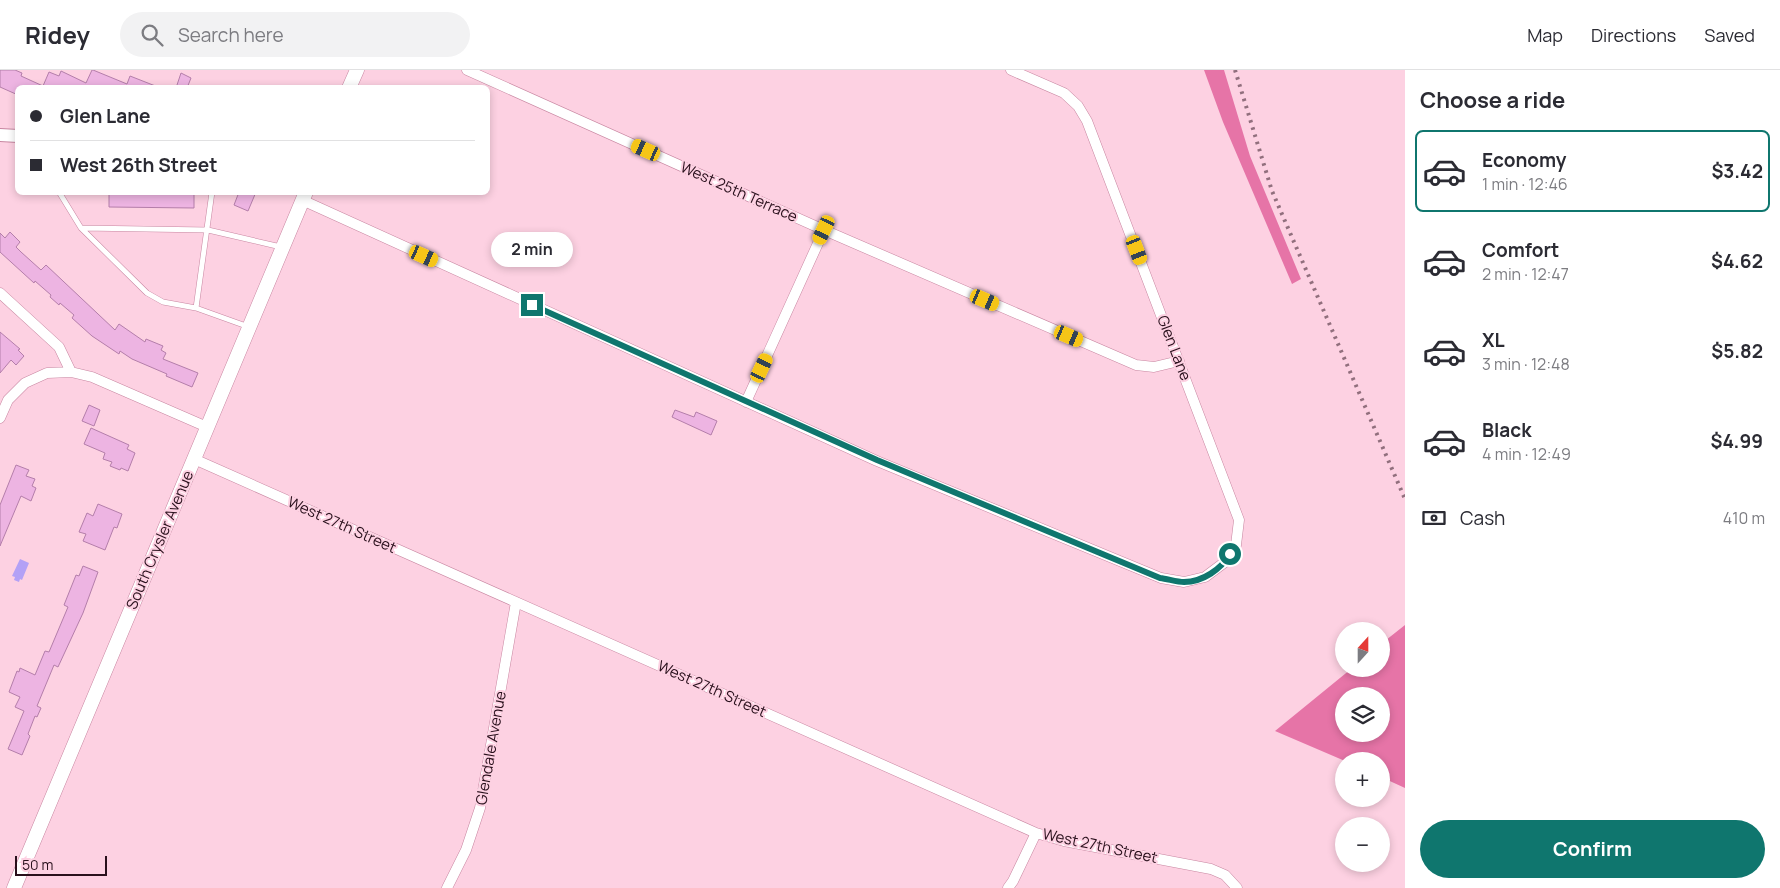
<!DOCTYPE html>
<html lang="en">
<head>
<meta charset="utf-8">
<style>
  :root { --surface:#fff; --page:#f2f2f3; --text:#2b2b33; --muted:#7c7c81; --line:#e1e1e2; --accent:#0f766e }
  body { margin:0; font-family:Manrope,sans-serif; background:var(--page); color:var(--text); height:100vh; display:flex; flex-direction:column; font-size:19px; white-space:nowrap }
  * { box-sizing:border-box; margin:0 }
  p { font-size:16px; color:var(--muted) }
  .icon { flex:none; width:28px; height:28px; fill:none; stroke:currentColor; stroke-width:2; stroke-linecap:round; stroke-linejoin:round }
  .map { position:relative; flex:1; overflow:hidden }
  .side { display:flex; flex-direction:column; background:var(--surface); width:375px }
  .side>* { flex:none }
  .banner { position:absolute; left:15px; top:15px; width:475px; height:110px; border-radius:8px; box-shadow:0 2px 8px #0003; display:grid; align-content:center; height:110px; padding:0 15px; background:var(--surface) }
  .needle { width:32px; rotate:21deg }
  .controls { position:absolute; left:1335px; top:552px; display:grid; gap:10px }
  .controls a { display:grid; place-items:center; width:55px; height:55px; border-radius:50%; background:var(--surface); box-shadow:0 2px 8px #0003; font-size:25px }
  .scale { position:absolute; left:15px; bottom:12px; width:92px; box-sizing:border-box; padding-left:5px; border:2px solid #29101c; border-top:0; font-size:14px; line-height:18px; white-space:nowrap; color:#29101c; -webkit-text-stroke:4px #fdd1e2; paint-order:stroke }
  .end { position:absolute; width:22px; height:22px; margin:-11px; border:6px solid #0f766e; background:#fff; box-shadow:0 0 0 2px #fff }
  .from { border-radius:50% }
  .bubble { position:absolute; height:35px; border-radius:18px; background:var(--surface); box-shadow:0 2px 8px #0003; font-size:16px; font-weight:700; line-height:35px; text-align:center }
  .car { position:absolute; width:15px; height:30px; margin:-15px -8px; border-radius:6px; box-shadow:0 0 4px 1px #0007; background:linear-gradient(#f5c518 24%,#345 0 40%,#f5c518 0 76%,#345 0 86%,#f5c518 0) }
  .banner b { display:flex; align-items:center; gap:18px; height:48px; font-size:19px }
  .banner b+b { border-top:1px solid var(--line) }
  .banner i { width:12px; height:12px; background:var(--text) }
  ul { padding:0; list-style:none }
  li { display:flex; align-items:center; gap:15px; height:82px; margin:0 10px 8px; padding:0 5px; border:2px solid transparent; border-radius:8px }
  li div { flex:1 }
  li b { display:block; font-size:19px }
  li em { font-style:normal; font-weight:700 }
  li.current { border-color:var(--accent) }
  li>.icon { width:45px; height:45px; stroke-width:1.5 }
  h2 { padding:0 15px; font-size:22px; line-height:60px }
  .pay { display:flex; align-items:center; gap:12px; height:55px; padding:0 15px; font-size:19px }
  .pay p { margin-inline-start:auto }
  .button { display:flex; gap:10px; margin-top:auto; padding:10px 15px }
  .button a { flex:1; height:58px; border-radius:30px; background:var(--accent); color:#fff; font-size:20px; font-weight:700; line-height:58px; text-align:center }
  header { display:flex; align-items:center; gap:30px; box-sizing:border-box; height:70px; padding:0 25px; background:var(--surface); border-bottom:1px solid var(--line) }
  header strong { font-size:24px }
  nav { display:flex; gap:28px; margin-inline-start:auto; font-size:18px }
  .search { width:350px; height:45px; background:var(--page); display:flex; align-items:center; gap:12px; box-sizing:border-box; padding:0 18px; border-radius:28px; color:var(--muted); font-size:19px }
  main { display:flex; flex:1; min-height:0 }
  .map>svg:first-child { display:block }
</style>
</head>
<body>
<header>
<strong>Ridey</strong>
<div class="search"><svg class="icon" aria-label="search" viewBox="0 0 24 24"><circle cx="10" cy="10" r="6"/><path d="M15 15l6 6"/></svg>Search here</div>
<nav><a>Map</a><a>Directions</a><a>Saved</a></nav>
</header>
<main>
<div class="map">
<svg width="1405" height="818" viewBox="0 0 1405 818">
  <rect width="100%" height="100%" fill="#fdd1e2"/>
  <path fill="#e674a7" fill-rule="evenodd" d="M1204,0H1224L1250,86L1301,209L1292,214L1223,52Z
    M1405,555V718L1381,707V691H1345L1275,661L1351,599H1381V574ZM1344,626H1381V664H1344Z"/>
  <path fill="#b3a1f6" d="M20,489L29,493L22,510L20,509L19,512L14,510L15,507L12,506Z"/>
  <path fill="#edb4e2" stroke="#b47eaa" d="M0,0H15L22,3L21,6L43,16L49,2L59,6L61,1L86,13L92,0H93L127,14L130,6L158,17L18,18V25L0,17Z
    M181,3L191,8L187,18H176Z
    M109,122H194V138L109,137Z
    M239,122H256L248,141L234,135Z
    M10,162L20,172L16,177L21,182L41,200L46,195L115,260L119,254L145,272L146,269L163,276L161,280L166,283L163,289L198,303L192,317L166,306L167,304L132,289L120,281L119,284L92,266L72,248L74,245L60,233L59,235L50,227L51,225L35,211L34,213L0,182V163L5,168Z
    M0,262L20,279L18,280L24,286L16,295L11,290L0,303Z
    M89,335L100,340L94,356L82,351Z
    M675,340L694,347L696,342L717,351L711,365L672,347Z
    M91,358L129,375L127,379L135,383L128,401L121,398L120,400L110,396L112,392L103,389L105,383L84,374Z
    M16,395L29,400L26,406L35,409L32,416L36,418L31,431L21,426L0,476V435Z
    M98,434L122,444L117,458L114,457L105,480L83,471L86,464L79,462L87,443L93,446Z
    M83,496L98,502L83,543L58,597L54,595L37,636L41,638L37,647L35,646L28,664L30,666L22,685L8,679L24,641L15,637L20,627L9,622L17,601L19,602L20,598L35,605L45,581L49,582L68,537L64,535L76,505L79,506Z"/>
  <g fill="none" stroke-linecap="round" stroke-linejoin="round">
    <defs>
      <path id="service" d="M59,122L81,158L147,223L163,232L196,238L249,257
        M82,158L208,160L281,177
        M196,238L212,122"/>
      <path id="minor" d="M467,0L824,160L1136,295L1154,297L1179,291
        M302,130L877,391L1161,508L1184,512L1205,507L1225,492L1236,475L1239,450L1087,51L1078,36L1064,23L1011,0
        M0,223L59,277L71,302L92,307L207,357
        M746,332L824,160
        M0,348L8,330L25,313L47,303L71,302
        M194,389L1036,763L1064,771L1211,799L1225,805L1237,818
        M447,818L466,780L480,738L516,532
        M1008,818L1013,811L1036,763"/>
      <path id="tertiary" d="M0,65L18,66"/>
      <path id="secondary" d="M349,18L357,0
        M14,818L306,122"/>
    </defs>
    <use href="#service" stroke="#c886a1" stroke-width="6"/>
    <use href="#minor" stroke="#c886a1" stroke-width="11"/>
    <use href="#tertiary" stroke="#c886a1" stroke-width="14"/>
    <use href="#secondary" stroke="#c886a1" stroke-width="15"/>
    <use href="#service" stroke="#fff" stroke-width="5"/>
    <use href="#minor" stroke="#fff" stroke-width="10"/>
    <use href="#tertiary" stroke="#fff" stroke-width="12"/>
    <use href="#secondary" stroke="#fff" stroke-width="14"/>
    <path stroke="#916f7d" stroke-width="4" stroke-dasharray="2.5 5" stroke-linecap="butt" d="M1235,0L1272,121L1405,429"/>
  </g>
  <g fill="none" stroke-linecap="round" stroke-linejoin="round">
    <path stroke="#0f766e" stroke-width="6" d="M532,235L877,390L1160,508C1168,509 1177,512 1184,512C1203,512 1221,499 1230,484"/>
  </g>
  <g text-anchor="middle" stroke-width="4" stroke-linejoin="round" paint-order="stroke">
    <g font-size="15" fill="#29101c" stroke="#fdd1e2">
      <text transform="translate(739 122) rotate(24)" y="5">West 25th Terrace</text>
      <text transform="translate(1174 278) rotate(69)" y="5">Glen Lane</text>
      <text transform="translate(342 455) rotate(24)" y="5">West 27th Street</text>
      <text transform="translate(160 470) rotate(-67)" y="5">South Crysler Avenue</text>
      <text transform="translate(712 619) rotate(24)" y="5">West 27th Street</text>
      <text transform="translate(491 678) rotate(-80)" y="5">Glendale Avenue</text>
      <text transform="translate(1100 776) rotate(12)" y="5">West 27th Street</text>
    </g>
  </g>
</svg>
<div class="controls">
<a><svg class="needle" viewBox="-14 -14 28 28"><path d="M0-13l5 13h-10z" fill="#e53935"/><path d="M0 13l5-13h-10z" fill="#7c7c81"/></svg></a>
<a><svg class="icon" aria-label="layers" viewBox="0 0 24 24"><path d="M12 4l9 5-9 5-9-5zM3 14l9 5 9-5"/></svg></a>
<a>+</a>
<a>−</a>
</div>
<div class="scale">50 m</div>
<i class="end from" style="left:1230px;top:484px"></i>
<i class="end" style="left:532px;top:235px"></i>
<div class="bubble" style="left:491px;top:162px;width:82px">2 min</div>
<i class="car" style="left:646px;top:80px;rotate:294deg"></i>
<i class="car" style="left:824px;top:160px;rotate:205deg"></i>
<i class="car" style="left:1137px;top:180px;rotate:159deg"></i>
<i class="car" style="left:424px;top:186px;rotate:114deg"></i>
<i class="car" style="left:985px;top:230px;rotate:113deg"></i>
<i class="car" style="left:1069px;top:266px;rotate:113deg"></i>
<i class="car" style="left:762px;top:298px;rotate:25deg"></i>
<div class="banner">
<b><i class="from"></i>Glen Lane</b>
<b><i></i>West 26th Street</b>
</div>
</div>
<section class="side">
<h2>Choose a ride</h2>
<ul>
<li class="current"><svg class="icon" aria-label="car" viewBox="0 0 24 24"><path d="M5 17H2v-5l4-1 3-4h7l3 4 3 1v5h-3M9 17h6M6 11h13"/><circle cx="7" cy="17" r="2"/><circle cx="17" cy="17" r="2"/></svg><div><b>Economy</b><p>1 min · 12:46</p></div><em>$3.42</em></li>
<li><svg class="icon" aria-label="car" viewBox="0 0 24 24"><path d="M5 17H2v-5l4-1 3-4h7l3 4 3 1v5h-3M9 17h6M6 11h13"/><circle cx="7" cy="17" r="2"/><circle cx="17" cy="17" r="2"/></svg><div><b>Comfort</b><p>2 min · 12:47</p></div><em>$4.62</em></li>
<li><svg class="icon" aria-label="car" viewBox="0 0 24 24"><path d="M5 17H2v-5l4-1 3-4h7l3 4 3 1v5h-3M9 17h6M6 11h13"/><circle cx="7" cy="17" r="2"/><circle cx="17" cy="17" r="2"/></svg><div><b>XL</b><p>3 min · 12:48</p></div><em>$5.82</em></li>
<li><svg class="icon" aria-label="car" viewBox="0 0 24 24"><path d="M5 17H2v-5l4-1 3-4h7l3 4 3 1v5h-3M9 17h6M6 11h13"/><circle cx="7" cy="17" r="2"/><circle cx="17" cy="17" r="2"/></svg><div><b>Black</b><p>4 min · 12:49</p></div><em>$4.99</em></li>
</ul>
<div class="pay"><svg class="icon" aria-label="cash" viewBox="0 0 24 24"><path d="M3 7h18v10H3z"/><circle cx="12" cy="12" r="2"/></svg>Cash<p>410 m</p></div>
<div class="button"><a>Confirm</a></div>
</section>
</main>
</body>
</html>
